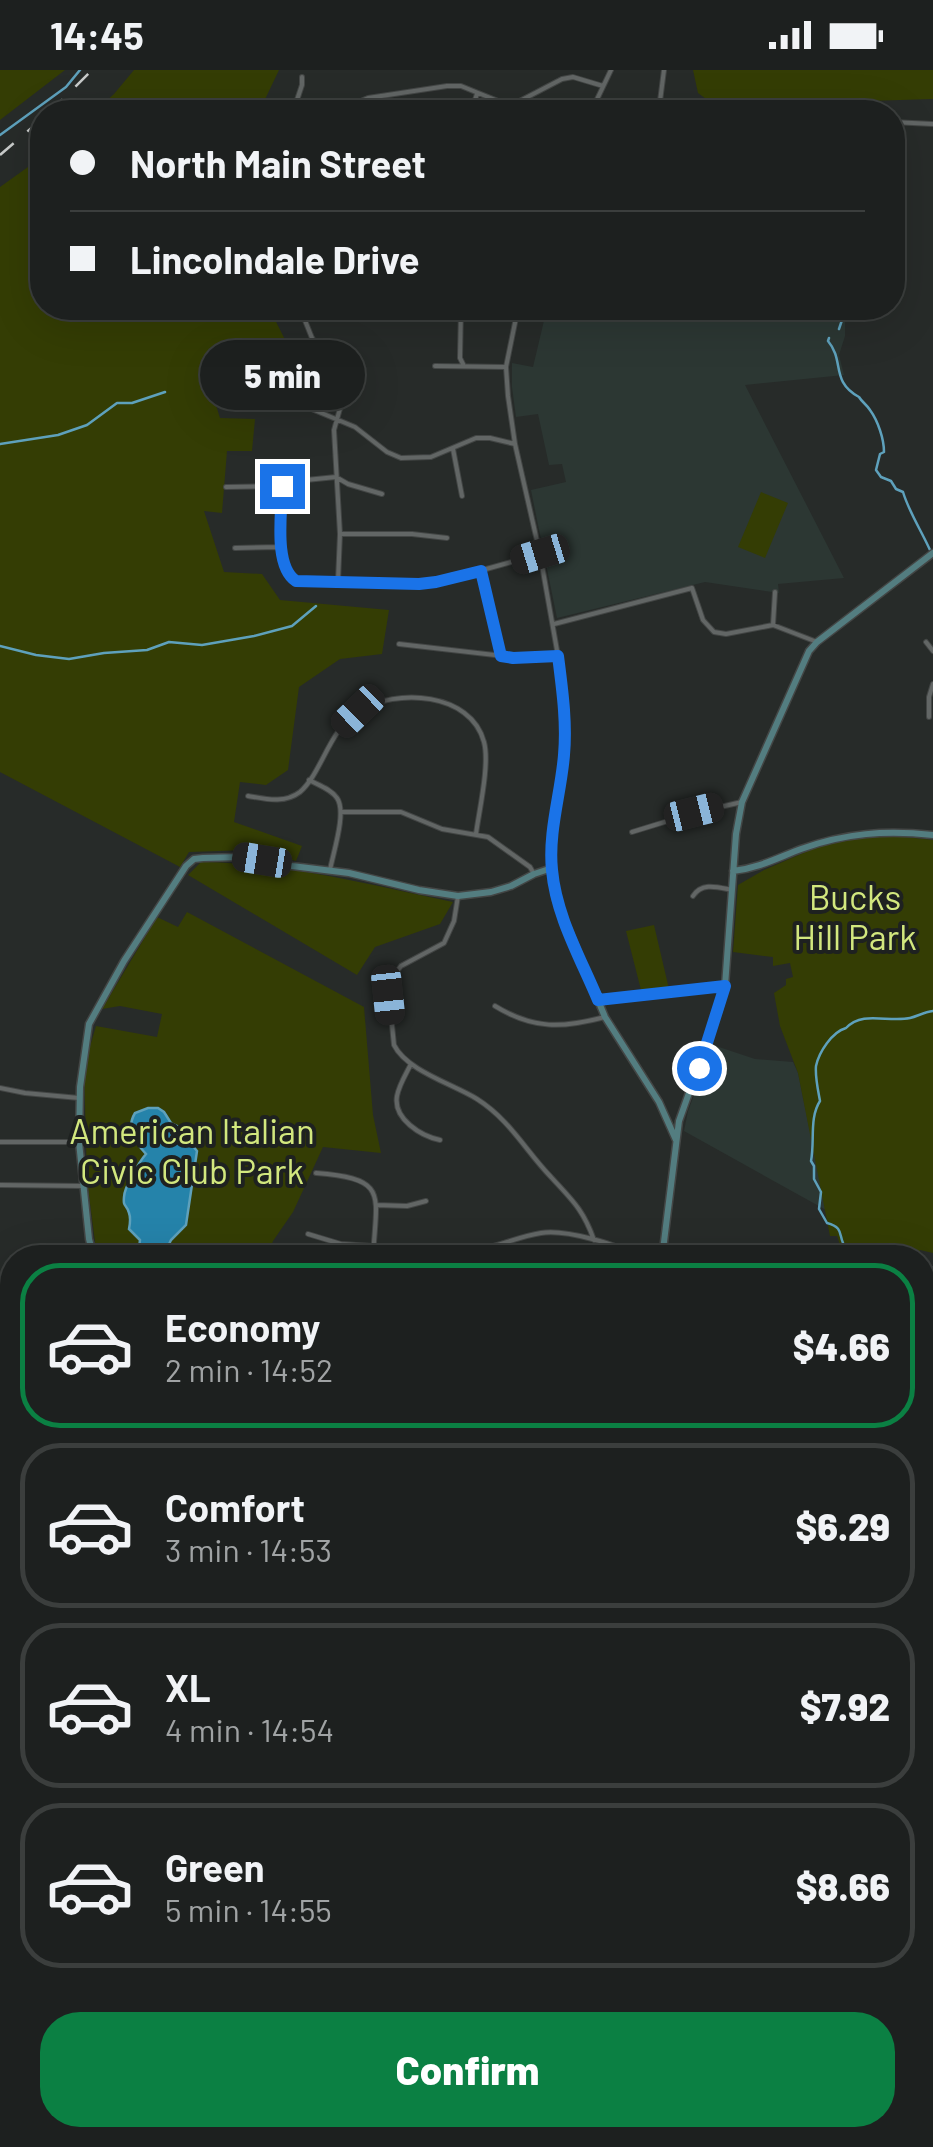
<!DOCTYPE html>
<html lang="en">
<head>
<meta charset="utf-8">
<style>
  :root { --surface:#1d201f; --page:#252828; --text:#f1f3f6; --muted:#a0a3a4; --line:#3b3e3d; --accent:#0b8043 }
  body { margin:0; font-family:Barlow,sans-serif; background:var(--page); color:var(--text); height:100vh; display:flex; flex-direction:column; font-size:38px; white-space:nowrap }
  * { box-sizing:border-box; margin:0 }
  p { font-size:32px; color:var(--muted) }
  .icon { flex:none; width:55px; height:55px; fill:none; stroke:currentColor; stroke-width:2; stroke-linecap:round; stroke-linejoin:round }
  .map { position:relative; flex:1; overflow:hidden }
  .details { position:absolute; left:0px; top:1175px; width:935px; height:902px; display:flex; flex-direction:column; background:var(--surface); border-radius:40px 40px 0 0; box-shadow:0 10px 40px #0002,0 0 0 2px var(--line) }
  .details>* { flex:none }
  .hud { position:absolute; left:30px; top:30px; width:875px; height:220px; border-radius:40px; box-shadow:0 10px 40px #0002,0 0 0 2px var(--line); display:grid; align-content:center; height:220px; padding:0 40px; background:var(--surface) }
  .end { position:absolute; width:45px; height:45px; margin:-22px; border:12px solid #1a73e8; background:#fff; box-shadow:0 0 0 5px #fff }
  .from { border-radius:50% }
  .bubble { position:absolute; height:70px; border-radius:35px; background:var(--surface); box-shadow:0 10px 40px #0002,0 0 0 2px var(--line); font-size:32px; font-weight:800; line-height:70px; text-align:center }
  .car { position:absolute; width:30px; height:60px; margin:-30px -15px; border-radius:12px; box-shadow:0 0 8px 2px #0007; background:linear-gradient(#222 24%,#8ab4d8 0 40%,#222 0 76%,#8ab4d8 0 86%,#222 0) }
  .hud b { display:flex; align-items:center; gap:35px; height:95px; font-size:38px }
  .hud b+b { border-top:2px solid var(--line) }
  .hud i { width:25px; height:25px; background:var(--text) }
  ul { padding:18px 0 0; list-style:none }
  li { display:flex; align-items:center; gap:30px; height:165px; margin:0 20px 15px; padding:0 20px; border:5px solid var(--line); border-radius:40px }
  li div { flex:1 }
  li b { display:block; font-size:38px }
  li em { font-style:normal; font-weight:800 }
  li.selected { border-color:var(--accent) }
  li>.icon { width:90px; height:90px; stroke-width:1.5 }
  .button { display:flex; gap:20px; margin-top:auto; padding:20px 40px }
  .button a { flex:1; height:115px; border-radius:40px; background:var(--accent); color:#fff; font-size:40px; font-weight:800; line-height:115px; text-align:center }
  .status { display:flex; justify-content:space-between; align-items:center; height:70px; padding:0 50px; background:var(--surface); direction:ltr }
  .status svg { height:28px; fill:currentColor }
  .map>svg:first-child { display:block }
</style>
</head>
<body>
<div class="status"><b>14:45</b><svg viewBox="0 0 49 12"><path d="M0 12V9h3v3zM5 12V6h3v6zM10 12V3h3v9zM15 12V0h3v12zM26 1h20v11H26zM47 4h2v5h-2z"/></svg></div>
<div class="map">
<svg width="933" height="2077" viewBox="0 0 933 2077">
  <rect width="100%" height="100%" fill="#272b29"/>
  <path fill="#2c3733" d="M547,238H845V266L839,285L844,305L745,315L844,508L778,514L779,523L705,512L557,548L531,420L566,412L562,394L549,395L538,344L516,347L512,317V293L533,297Z
    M713,975L755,989L793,992L798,1003L826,1140L684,1061L688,1041Z"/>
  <path fill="#343d04" d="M0,0H65L0,50Z
    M134,0H279L259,42H94L114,24Z
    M693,0H933V29L868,31L860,42H717V37L698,23Z
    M42,87V238H269L307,313L313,335L220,304L209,313L220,348L255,349L252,381H227L222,443L204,441L224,502L262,504L280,530L389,540L382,584L340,589L299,617L288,700L266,715L240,712L234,752L302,776L296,791L249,780L189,782L180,797L0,702V117Z
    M761,422L788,433L765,488L738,477Z
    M877,764L933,770V1183L920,1180L918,1187H862L840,1175L837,1166H830L798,1003L780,956L774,923L786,915V909L793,907L790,893L773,896V887L733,882L738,815L764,800L824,774Z
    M201,792C286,793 370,815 453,832L440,854L375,877L357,905L188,805Z
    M187,842L364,937L373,1045L381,1083L323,1077L293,1142L273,1171L267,1187H97L87,1110L84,997L96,956L157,967L162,944L120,936L102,939L157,847L178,857Z
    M654,855L669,919L642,924L626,861Z
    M933,1820V2023H923V1835Z"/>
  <path fill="#2583aa" stroke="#5ea1bc" stroke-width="2.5" d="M148,1038H158L164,1042L171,1053L177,1056L197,1081L186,1155L171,1170L163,1187H138L140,1170L129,1159C130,1154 131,1148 129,1143C126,1133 123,1138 124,1127C124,1118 139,1092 146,1084C135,1072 125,1060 135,1043Z
    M933,1815V1942L923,1922L922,1847C928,1837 927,1825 933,1815Z
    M923,2038L933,2041V2077H871L857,2069L858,2065H922Z"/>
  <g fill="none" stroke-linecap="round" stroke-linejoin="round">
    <path stroke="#5ea1bc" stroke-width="2.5" d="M0,65L66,17L80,0
      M839,259L846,238
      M829,268L828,271C845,291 830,311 859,327C862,332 867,335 870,340C878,351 884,369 884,382L880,384L876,400L881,407L891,411L896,419L903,422C909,442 921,460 930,480
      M0,374L58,365L87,355L117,333H132L165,322
      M0,576L36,585L69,589L104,583L147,580L169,572L202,575L254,566L292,556L316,536
      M878,1188C869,1184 854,1187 846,1178C837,1167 846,1158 827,1153L819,1139L821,1122L814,1109V1096L811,1091C815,1071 809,1048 820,1031C818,1020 815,1007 816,996C819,982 832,962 846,958C863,940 888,953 910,948C918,946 924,942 933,941
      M922,1198H933
      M922,1320L933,1319
      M922,1497L933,1500"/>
    <defs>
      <path id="street" d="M659,39L664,0
        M638,40L684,35
        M293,42L302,15V7
        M347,42L354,34L368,28L447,16H461L498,31L516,33L562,9L573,7L603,16
        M471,42L477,24
        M591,42L611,0
        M892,52L933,54
        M300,238L312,268L336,305L341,321V335L334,360L340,464L338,511
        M409,238L418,244L461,245
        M461,238L460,288L463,294
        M518,238L506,297L508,326L515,374L540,484L558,586L565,656L564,687L552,771V798
        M435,296L506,297
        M240,312L259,317L355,357L387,382L401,388L431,387L476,368H490L515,374
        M453,379L462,426
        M283,416C282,441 273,496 296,511L436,513L540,484
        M226,417L283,416L296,411L336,407L348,414L382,424
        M340,464H412L447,468
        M235,478L281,477
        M481,503L501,586
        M554,554L692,518L703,550L714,562L726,564L773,555L817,572
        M773,555L775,522
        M926,572L933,581
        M399,574L513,587L558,586
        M929,647V627L933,614
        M309,710C318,715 331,719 337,728C347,742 333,783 330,800
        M248,726C266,729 284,734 300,722C322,703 329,659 359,641C396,618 471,622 484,672C490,694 479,741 476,764
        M341,742H401L442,759L488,767L530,797L534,804
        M632,762L694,743L742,732
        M458,826L454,851L444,873L401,896L391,909L389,925L394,975C407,1001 453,1014 477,1029C510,1050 525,1080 551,1107C572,1130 583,1139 594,1170
        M693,826C702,812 717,817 732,820
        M601,930L725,916
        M495,936C534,960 563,958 605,947
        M411,994C406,1004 399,1015 397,1026C393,1049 421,1066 440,1070
        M0,1018L25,1023L79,1028
        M0,1072H79
        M316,1103C390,1109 376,1124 373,1188
        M0,1115L83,1116
        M376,1135L407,1136L426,1131
        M308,1164L341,1174L465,1182C491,1180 515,1167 541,1163C564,1159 620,1174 638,1188
        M0,1428L12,1434
        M0,1564H12
        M0,1609H12
        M0,1658L12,1657
        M0,1678H12
        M922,1807L933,1802
        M0,1919L12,1920
        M0,1975L12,1977
        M49,2065V2077
        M100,2065L101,2077
        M141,2065L142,2077
        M185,2065L186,2077
        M451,2065L470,2077
        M272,2077L273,2065
        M322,2077L324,2065
        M406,2077L414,2065
        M459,2077L466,2065
        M792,2077L798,2065"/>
      <path id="secondary" d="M733,801C759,798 777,788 801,779C845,763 886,760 933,765
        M94,1188L89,1169L79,1072L80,1017L89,954L124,891L186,796L194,789L203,788L241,787L292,796L349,803L419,820L458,826L491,822L511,816L534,804L552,798L556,830L605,947L659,1032L676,1070
        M662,1188L679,1051L719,939L725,916L736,764L742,732L809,581L817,572L933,483
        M0,1286L12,1288
        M0,1477L12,1482
        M0,1752L12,1818
        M0,2012L12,1977
        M922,2030L933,2032
        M738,2077L739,2065"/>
    </defs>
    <use href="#street" stroke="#434645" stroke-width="6"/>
    <use href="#secondary" stroke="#434645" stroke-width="9"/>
    <use href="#street" stroke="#626665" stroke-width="4"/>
    <use href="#secondary" stroke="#537d80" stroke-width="6"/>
    <path stroke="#c8cbca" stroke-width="2.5" stroke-dasharray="18 18" stroke-linecap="butt" d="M50,42L92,0
      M0,85L42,49"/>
  </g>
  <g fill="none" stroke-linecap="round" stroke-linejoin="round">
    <path stroke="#1a73e8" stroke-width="12" d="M282,416C282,441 273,496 296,511L419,514L436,512L481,501L501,586L513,588L558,586C562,618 567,652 564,685C561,723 548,762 552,800C556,846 581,889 598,930L725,916L699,998"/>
  </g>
  <g text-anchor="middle" stroke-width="8" stroke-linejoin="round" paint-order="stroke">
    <g font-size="35" fill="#d2e77e" stroke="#1e2120">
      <text x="855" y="840">Bucks<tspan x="855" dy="40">Hill Park</tspan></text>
      <text x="192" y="1074">American Italian<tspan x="192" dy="40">Civic Club Park</tspan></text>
    </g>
  </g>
</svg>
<i class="end from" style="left:699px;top:998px"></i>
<i class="end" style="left:282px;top:416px"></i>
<div class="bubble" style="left:200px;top:270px;width:165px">5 min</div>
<i class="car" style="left:540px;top:484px;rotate:253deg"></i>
<i class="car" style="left:358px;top:641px;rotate:226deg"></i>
<i class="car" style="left:694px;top:742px;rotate:76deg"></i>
<i class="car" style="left:262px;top:790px;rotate:279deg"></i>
<i class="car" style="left:388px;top:925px;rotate:174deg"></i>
<div class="hud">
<b><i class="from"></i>North Main Street</b>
<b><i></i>Lincolndale Drive</b>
</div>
<section class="details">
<ul>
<li class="selected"><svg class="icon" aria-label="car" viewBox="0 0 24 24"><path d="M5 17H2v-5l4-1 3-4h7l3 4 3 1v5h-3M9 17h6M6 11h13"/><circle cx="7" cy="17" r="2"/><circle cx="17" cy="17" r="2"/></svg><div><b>Economy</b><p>2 min · 14:52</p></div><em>$4.66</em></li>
<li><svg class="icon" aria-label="car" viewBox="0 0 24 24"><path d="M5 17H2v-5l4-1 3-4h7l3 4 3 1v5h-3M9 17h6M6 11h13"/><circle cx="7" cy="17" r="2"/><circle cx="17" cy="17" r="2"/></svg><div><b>Comfort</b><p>3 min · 14:53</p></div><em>$6.29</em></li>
<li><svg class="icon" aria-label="car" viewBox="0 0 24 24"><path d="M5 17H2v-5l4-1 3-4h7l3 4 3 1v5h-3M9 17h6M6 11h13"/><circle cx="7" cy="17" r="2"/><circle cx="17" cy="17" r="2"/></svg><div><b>XL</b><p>4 min · 14:54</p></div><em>$7.92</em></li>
<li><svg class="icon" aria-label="car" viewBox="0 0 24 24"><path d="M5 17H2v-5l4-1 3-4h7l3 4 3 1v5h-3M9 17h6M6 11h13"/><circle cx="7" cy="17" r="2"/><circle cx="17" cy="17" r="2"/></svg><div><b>Green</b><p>5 min · 14:55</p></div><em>$8.66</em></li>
</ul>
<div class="button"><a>Confirm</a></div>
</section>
</div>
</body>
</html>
